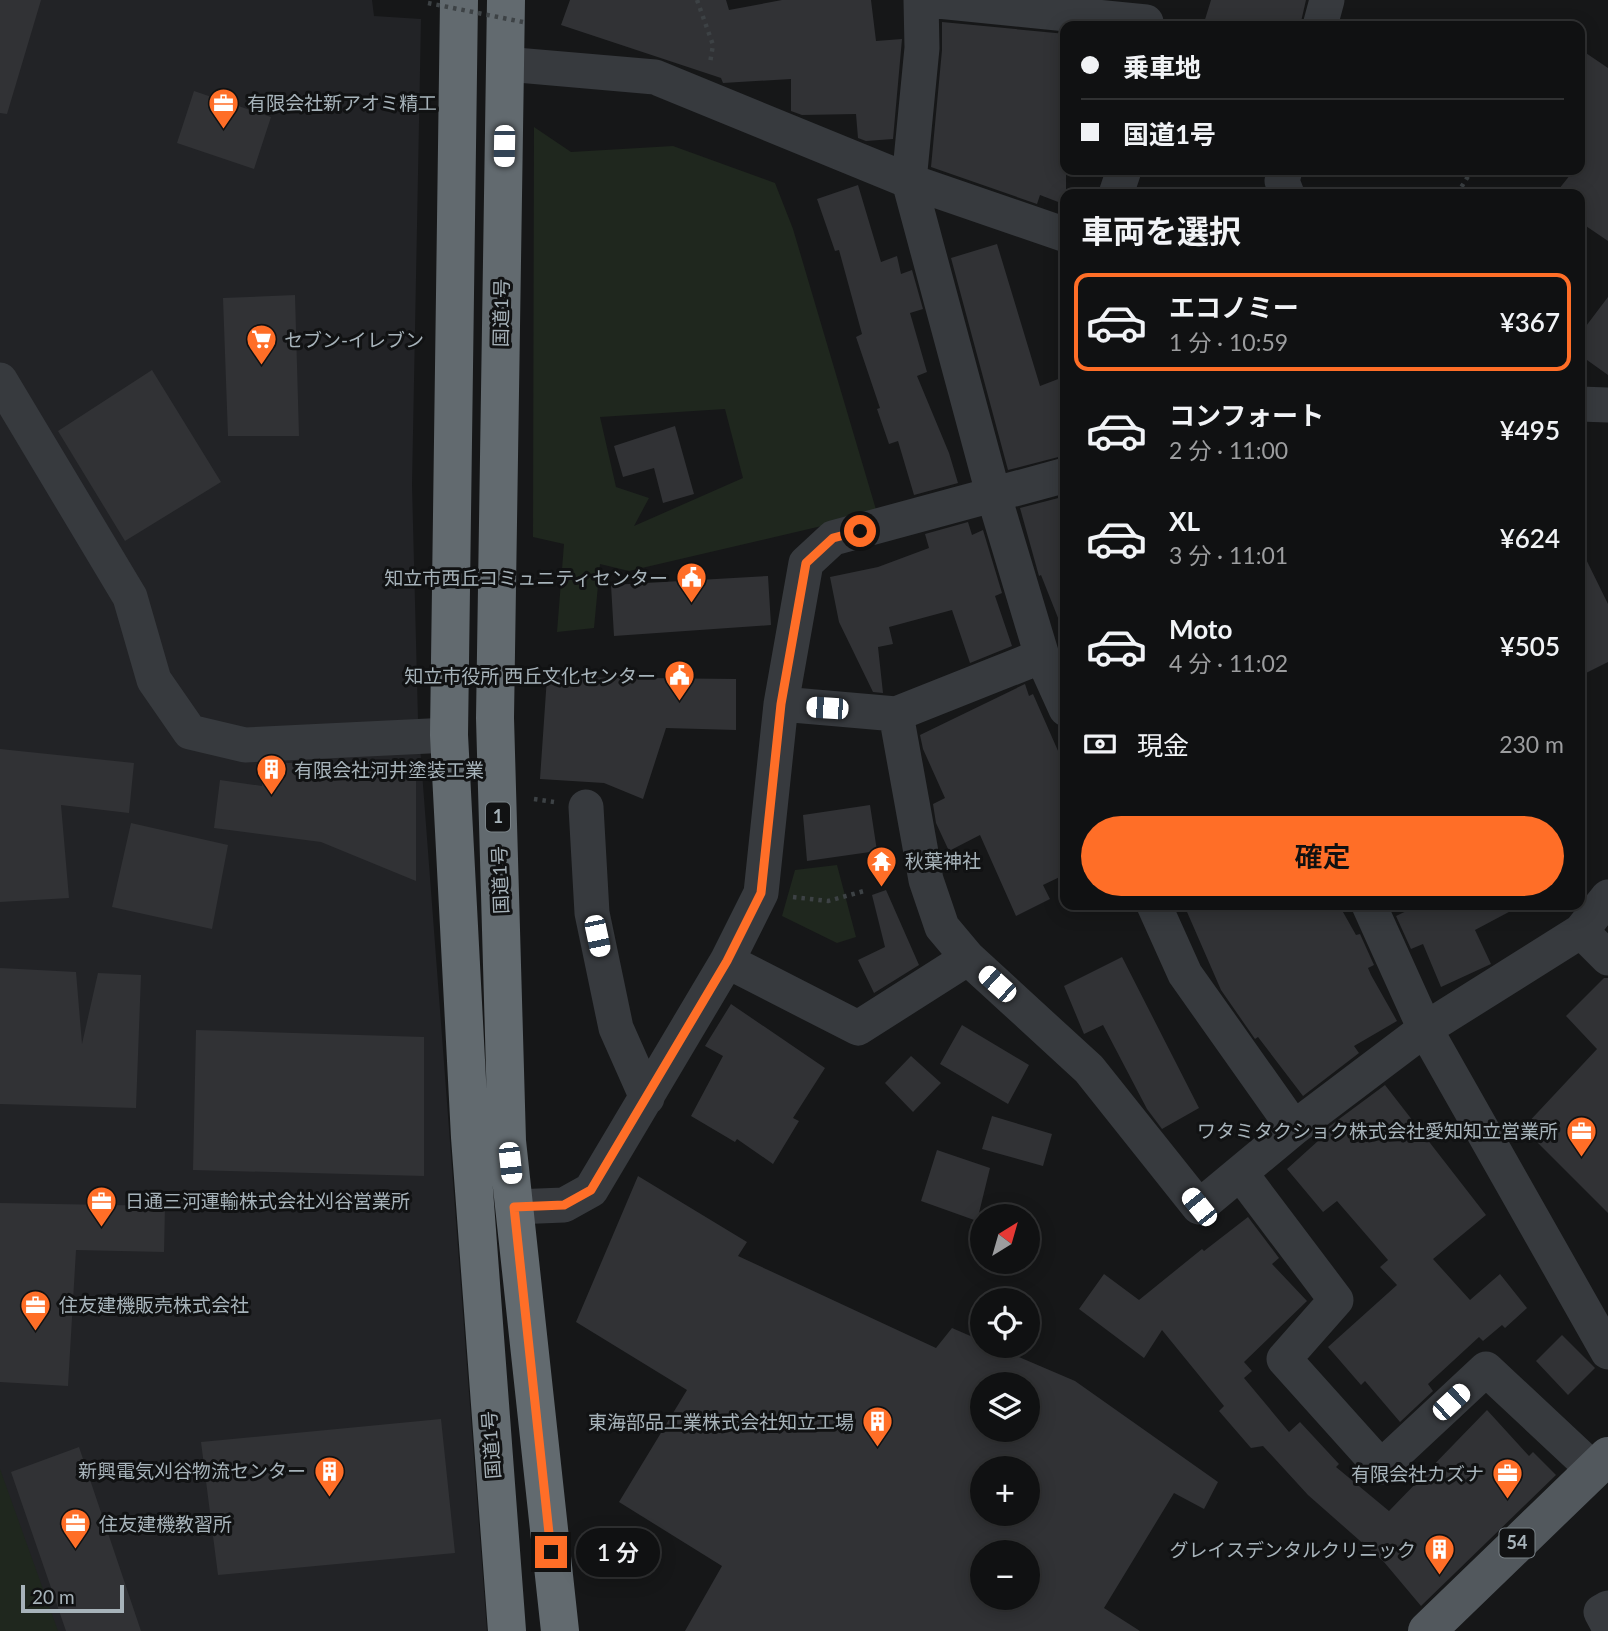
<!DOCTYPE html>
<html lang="ja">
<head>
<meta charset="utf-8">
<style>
  :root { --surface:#101112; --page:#191a1b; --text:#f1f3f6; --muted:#9c9d9f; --line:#303132; --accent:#ff6e27 }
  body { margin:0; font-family:Lato,"Noto Sans JP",sans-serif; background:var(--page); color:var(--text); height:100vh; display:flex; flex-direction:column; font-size:26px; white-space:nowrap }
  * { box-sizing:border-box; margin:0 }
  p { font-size:23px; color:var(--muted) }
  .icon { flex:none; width:38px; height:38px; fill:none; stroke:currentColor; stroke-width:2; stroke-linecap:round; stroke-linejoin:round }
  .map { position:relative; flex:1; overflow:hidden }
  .details { position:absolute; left:1060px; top:189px; width:525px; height:721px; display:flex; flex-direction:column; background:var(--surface); border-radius:14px; box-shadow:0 4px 18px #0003,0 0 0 2px var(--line) }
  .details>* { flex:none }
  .hud { position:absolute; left:1060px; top:21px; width:525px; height:154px; border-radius:14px; box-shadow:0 4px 18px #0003,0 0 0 2px var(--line); display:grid; align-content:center; height:154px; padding:0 21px; background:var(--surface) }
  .needle { width:46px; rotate:37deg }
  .fabs { position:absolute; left:970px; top:1204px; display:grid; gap:14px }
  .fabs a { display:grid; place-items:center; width:70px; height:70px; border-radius:50%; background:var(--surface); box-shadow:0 4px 18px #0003,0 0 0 2px var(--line); font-size:35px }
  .scale { position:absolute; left:21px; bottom:18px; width:103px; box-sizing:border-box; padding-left:7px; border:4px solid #a7b3ba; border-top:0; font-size:19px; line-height:24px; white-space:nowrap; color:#a7b3ba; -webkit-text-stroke:5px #111213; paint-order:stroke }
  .end { position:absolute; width:32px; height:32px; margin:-16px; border:9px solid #ff6e27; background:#111; box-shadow:0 0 0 4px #111 }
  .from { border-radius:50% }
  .bubble { position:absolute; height:49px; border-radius:24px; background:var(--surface); box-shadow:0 4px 18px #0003,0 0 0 2px var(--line); font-size:23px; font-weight:600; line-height:49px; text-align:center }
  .car { position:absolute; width:21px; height:42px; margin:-21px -10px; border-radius:9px; box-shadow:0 0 5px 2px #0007; background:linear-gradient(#fff 24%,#345 0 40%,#fff 0 76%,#345 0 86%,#fff 0) }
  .hud b { display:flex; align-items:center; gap:24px; height:66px; font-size:26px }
  .hud b+b { border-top:2px solid var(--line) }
  .hud i { width:18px; height:18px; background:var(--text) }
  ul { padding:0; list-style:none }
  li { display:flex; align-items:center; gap:21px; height:98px; margin:0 14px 10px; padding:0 7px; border:4px solid transparent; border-radius:14px }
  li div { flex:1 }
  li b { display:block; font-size:26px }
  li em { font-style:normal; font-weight:600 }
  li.selected { border-color:var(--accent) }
  li>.icon { width:63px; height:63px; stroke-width:1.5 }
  h2 { padding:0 21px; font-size:32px; line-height:84px }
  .pay { display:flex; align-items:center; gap:18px; height:77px; padding:0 21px; font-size:26px }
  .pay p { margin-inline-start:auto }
  .action { display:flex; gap:14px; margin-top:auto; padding:14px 21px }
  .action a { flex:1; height:80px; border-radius:42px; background:var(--accent); color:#111; font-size:28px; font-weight:600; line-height:80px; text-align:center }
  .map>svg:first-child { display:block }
</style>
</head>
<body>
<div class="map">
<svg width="1608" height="1631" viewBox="0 0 1608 1631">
  <rect width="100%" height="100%" fill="#161718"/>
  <path fill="#222326" d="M0,0H372L374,16L421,19L412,485L418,719L487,1631H0Z"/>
  <path fill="#1f271e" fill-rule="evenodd" d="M534,127L571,152L673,146L775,183L793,229L877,513L629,571L600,564L594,628L557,632L564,544L533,537ZM725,409L743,478L634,526L649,498L616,487L600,417Z
    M837,865L856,937L837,943L782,916L795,870Z
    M0,1469L58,1631H0Z"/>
  <path fill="#313235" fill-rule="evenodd" d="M0,0H41L7,114L0,113Z
    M570,0H726L729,10L782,0H871L876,41L902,39L893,139L866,141L858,138L856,114L802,115L791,111V79L723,83L721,78L561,25Z
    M1211,0H1306L1300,26H1203Z
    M942,22L1066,34V205L1040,195L1037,204L931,167L942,50Z
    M1580,49L1608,68V241L1580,222V194H1555L1574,170H1580Z
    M194,91L271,117L254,169L177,143Z
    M858,185L881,262L897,256L901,274L912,270L923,309L910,313L927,372L917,376L949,453L958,483L914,495L898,441L889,444L877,409L880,408L856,337L862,334L839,250L835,251L817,199Z
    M997,244L1040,386L1066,376V455L1008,470L951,258Z
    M295,295L299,436H228L223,298Z
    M1608,297V375L1580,355V334Z
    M152,370L221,482L125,541L58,431Z
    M675,426L694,494L663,503L654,468L623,477L614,446Z
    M1066,496V632L1064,633L1041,575L1039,576L1020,508Z
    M968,522L972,535L983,530L1002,593L995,596L1012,646L970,663L952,610L889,627L893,644L878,647L883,693L873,692L839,622L830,577L878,567L929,548L925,534Z
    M1580,547L1608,604V662L1580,676Z
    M768,576L771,625L614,636L611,585Z
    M547,677L736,679V730L666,728L643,799L604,783L540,779Z
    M1025,684L1029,696L1033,694L1066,769V874L1043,885L1050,899L1016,916L980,835L949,851L936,823L933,804L945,798L923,749L920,735Z
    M0,749L134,763L129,813L61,805L69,898L0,902Z
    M312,762L416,765V881L321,842L214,828L220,780L262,786L265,764Z
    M870,805L877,851L807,861L803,815Z
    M131,823L228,845L212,929L112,907Z
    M886,890L919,965L874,993L858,960L885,947L872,895Z
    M1184,905H1339L1356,935L1360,934L1374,965L1368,968L1371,975L1397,1021L1354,1046L1359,1053L1303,1096L1258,1037L1255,1039L1221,990Z
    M1419,905H1522L1475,930L1491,964L1441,987L1423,944L1411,949L1396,916Z
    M1122,957L1199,1108L1162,1129L1147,1109L1103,1025L1084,1034L1064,986Z
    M0,968L76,972L82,1044L98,973L141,975L136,1108L0,1104Z
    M1604,978H1608V1213L1523,1128L1597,1049L1566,1016Z
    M731,1004L825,1068L793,1118L799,1121L773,1164L737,1139L735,1142L691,1116L723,1056L705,1046Z
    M962,1025L1029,1065L1008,1104L940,1064Z
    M196,1030L424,1037V1176L193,1170Z
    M911,1056L941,1083L913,1112L885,1083Z
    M1385,1085L1486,1215L1433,1259L1470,1300L1500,1274L1527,1308L1505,1328L1502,1325L1483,1341L1479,1337L1428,1384L1433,1391L1400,1422L1365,1381L1361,1385L1328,1347L1397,1285L1380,1267L1388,1260L1337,1201L1323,1212L1287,1169L1329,1131L1327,1128Z
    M992,1116L1052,1134L1043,1166L982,1149Z
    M937,1150L990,1168L977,1221L921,1201Z
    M638,1176L747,1242L738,1256L936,1348L952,1328L982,1341V1346H993L1075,1381L1218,1482L1204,1509L1174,1493L1104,1608L1140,1631H685L722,1566L619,1502L687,1390L576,1322ZM982,1384H1027V1430H982ZM982,1468H1027V1514H982ZM982,1552H1027V1598H982Z
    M0,1203L165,1206L164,1252L76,1250L68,1386L0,1382Z
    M1248,1217L1279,1258L1272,1264L1307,1301L1244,1362L1252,1371L1244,1378L1289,1432L1300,1422L1339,1464L1336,1467L1389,1511L1487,1410L1529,1456L1533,1452L1556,1475L1421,1606L1384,1562L1308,1495L1263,1446L1251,1448L1219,1411L1224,1406L1162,1330L1144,1358L1079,1309L1104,1274L1139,1300L1202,1249L1204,1251Z
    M1562,1335L1595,1368L1568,1395L1536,1361Z
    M441,1419L455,1553L218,1575L201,1442Z
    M79,1447L141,1631H66L11,1472Z"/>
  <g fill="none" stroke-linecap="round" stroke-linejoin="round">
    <path stroke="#3d4245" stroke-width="4.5" stroke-dasharray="3.5 5" stroke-linecap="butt" d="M697,0L713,45L710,63
      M1457,194L1472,170
      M534,799L554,802
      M793,897L828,901L864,891"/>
    <path stroke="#373a3e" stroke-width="35" d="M921,0L922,48L909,181L993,493L1042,656L1066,709
      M928,0L1146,22L1145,26
      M1320,26L1327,0
      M505,64L655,77L909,181L1066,235
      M1285,170L1282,181L1287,194
      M1116,194L1124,170
      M0,380L130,597L154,680L190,732L245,745L449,735
      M1580,404L1608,405
      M781,704L896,714L926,880L942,927L968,958L1089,1069L1199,1207L1294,1128L1425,1029L1581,931L1608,897
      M896,714L1042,656
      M586,807L592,913L616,1028L647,1098
      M1154,905L1185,974L1294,1128
      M1369,905L1425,1029L1608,1352
      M1581,931L1608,958
      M727,961L858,1028L968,958
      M1241,1174L1336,1300L1284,1359L1381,1467L1486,1369L1594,1470
      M514,1207L564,1205L591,1190L727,961L761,893L781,704L806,563L833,538L1066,475
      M1608,1608L1601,1612L1608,1625"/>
    <path stroke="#52585d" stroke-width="38" d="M1427,1631L1608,1456"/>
    <path stroke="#626a6f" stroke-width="38" d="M459,0L449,735L470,1137L507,1631
      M506,0L495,718L507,1141L560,1631"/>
    <path stroke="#3d4245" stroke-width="4.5" stroke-dasharray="3.5 5" stroke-linecap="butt" d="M428,3L523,22"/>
  </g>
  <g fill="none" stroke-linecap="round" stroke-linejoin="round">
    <path stroke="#ff6e27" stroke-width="9" d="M551,1552L514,1207L564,1205L591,1190L727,961L761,893L781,704L806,563L833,538L860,531"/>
  </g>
  <defs>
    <symbol id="office-pin" viewBox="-11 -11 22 30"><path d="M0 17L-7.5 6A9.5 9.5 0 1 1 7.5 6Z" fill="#ff6e27" stroke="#111213"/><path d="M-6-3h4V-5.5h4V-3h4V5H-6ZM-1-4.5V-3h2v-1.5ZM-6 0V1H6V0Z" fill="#fff"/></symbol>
    <symbol id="supermarket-pin" viewBox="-11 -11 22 30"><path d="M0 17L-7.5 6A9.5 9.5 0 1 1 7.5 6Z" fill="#ff6e27" stroke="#111213"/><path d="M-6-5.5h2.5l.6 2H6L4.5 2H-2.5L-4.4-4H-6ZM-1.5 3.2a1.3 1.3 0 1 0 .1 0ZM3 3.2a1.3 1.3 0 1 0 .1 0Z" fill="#fff"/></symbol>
    <symbol id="civic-pin" viewBox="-11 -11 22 30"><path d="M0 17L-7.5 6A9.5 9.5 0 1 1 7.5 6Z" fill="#ff6e27" stroke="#111213"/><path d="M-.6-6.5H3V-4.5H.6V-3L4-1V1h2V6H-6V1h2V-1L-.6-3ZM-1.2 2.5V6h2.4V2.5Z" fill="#fff"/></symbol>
    <symbol id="building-pin" viewBox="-11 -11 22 30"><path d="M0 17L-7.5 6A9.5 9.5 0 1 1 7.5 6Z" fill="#ff6e27" stroke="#111213"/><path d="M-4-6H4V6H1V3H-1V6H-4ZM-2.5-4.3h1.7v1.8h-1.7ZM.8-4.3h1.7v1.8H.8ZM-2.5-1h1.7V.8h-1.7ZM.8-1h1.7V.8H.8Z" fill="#fff"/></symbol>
    <symbol id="temple-pin" viewBox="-11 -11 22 30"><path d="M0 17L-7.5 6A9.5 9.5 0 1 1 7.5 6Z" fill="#ff6e27" stroke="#111213"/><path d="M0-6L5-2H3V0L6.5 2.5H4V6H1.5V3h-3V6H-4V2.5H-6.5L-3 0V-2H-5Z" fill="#fff"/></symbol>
  </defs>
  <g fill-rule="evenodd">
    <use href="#office-pin" x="206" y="86" width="35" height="47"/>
    <use href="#supermarket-pin" x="244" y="322" width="35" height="47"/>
    <use href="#civic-pin" x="674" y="560" width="35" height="47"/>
    <use href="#civic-pin" x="662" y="658" width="35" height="47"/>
    <use href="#building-pin" x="254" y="752" width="35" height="47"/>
    <use href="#temple-pin" x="864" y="844" width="35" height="47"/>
    <use href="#office-pin" x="1564" y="1114" width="35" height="47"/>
    <use href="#office-pin" x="84" y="1184" width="35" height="47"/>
    <use href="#office-pin" x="18" y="1288" width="35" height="47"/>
    <use href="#building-pin" x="860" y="1404" width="35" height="47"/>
    <use href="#building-pin" x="312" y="1454" width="35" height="47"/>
    <use href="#office-pin" x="1490" y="1456" width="35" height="47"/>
    <use href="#office-pin" x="58" y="1506" width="35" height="47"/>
    <use href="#building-pin" x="1422" y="1532" width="35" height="47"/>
  </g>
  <g text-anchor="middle" stroke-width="6" stroke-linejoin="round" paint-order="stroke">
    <g fill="#111213" stroke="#7a8388" stroke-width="2">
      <rect x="486" y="802.5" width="24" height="29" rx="5"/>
      <rect x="1499.5" y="1528.5" width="35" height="29" rx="5"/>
    </g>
    <g font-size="18" font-weight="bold" fill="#a7b3ba">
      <text x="498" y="823">1</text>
      <text x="1517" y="1549">54</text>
    </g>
    <g font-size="19" fill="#a7b3ba" stroke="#111213" text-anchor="start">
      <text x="247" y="110">有限会社新アオミ精工</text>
      <text x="284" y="347">セブン-イレブン</text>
      <text x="668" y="585" text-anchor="end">知立市西丘コミュニティセンター</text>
      <text x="656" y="683" text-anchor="end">知立市役所 西丘文化センター</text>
      <text x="294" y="777">有限会社河井塗装工業</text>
      <text x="905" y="868">秋葉神社</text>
      <text x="1558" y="1138" text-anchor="end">ワタミタクショク株式会社愛知知立営業所</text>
      <text x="125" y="1208">日通三河運輸株式会社刈谷営業所</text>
      <text x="59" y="1312">住友建機販売株式会社</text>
      <text x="854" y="1429" text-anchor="end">東海部品工業株式会社知立工場</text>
      <text x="306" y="1478" text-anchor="end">新興電気刈谷物流センター</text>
      <text x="1484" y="1481" text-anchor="end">有限会社カズナ</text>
      <text x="99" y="1531">住友建機教習所</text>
      <text x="1416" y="1557" text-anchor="end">グレイスデンタルクリニック</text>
    </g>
    <g font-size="19" fill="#a7b3ba" stroke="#111213">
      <text transform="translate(501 313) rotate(-89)" y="7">国道1号</text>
      <text transform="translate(500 880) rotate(-92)" y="7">国道1号</text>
      <text transform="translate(491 1445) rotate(-94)" y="7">国道1号</text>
    </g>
  </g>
</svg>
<div class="fabs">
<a><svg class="needle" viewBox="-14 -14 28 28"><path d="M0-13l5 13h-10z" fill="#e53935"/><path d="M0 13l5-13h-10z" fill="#9c9d9f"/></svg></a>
<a><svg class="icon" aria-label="locate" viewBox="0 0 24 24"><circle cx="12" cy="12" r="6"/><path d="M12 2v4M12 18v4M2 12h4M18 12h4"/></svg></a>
<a><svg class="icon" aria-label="layers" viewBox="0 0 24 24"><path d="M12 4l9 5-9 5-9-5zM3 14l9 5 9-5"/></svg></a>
<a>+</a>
<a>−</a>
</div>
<div class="scale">20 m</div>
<i class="end from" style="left:860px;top:531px"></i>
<i class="end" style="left:551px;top:1552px"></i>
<div class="bubble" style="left:576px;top:1528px;width:84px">1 分</div>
<i class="car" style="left:504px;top:146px;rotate:181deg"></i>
<i class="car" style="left:827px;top:708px;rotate:274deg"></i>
<i class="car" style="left:597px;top:936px;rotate:168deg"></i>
<i class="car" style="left:997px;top:984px;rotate:312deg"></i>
<i class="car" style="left:510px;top:1163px;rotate:174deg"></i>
<i class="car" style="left:1199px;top:1207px;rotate:321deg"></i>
<i class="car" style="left:1451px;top:1402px;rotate:47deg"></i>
<div class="hud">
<b><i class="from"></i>乗車地</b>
<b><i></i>国道1号</b>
</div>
<section class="details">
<h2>車両を選択</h2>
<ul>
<li class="selected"><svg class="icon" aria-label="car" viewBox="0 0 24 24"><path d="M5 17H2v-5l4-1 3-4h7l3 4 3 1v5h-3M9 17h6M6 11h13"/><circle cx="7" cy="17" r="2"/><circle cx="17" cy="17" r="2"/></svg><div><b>エコノミー</b><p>1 分 · 10:59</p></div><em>¥367</em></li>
<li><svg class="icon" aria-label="car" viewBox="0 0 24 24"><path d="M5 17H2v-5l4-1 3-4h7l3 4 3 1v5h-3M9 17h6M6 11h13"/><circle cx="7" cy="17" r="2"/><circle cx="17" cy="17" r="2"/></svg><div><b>コンフォート</b><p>2 分 · 11:00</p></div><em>¥495</em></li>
<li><svg class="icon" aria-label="car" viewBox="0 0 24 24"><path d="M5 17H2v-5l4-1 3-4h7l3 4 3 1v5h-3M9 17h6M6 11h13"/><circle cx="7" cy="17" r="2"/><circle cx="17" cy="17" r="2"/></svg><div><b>XL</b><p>3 分 · 11:01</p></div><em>¥624</em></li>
<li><svg class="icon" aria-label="car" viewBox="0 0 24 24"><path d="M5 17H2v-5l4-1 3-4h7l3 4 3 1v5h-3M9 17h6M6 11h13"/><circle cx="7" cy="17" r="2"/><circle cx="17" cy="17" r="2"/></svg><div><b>Moto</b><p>4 分 · 11:02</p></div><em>¥505</em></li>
</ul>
<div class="pay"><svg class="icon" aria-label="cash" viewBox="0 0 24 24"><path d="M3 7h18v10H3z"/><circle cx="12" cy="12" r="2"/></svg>現金<p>230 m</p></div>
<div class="action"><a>確定</a></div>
</section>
</div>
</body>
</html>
